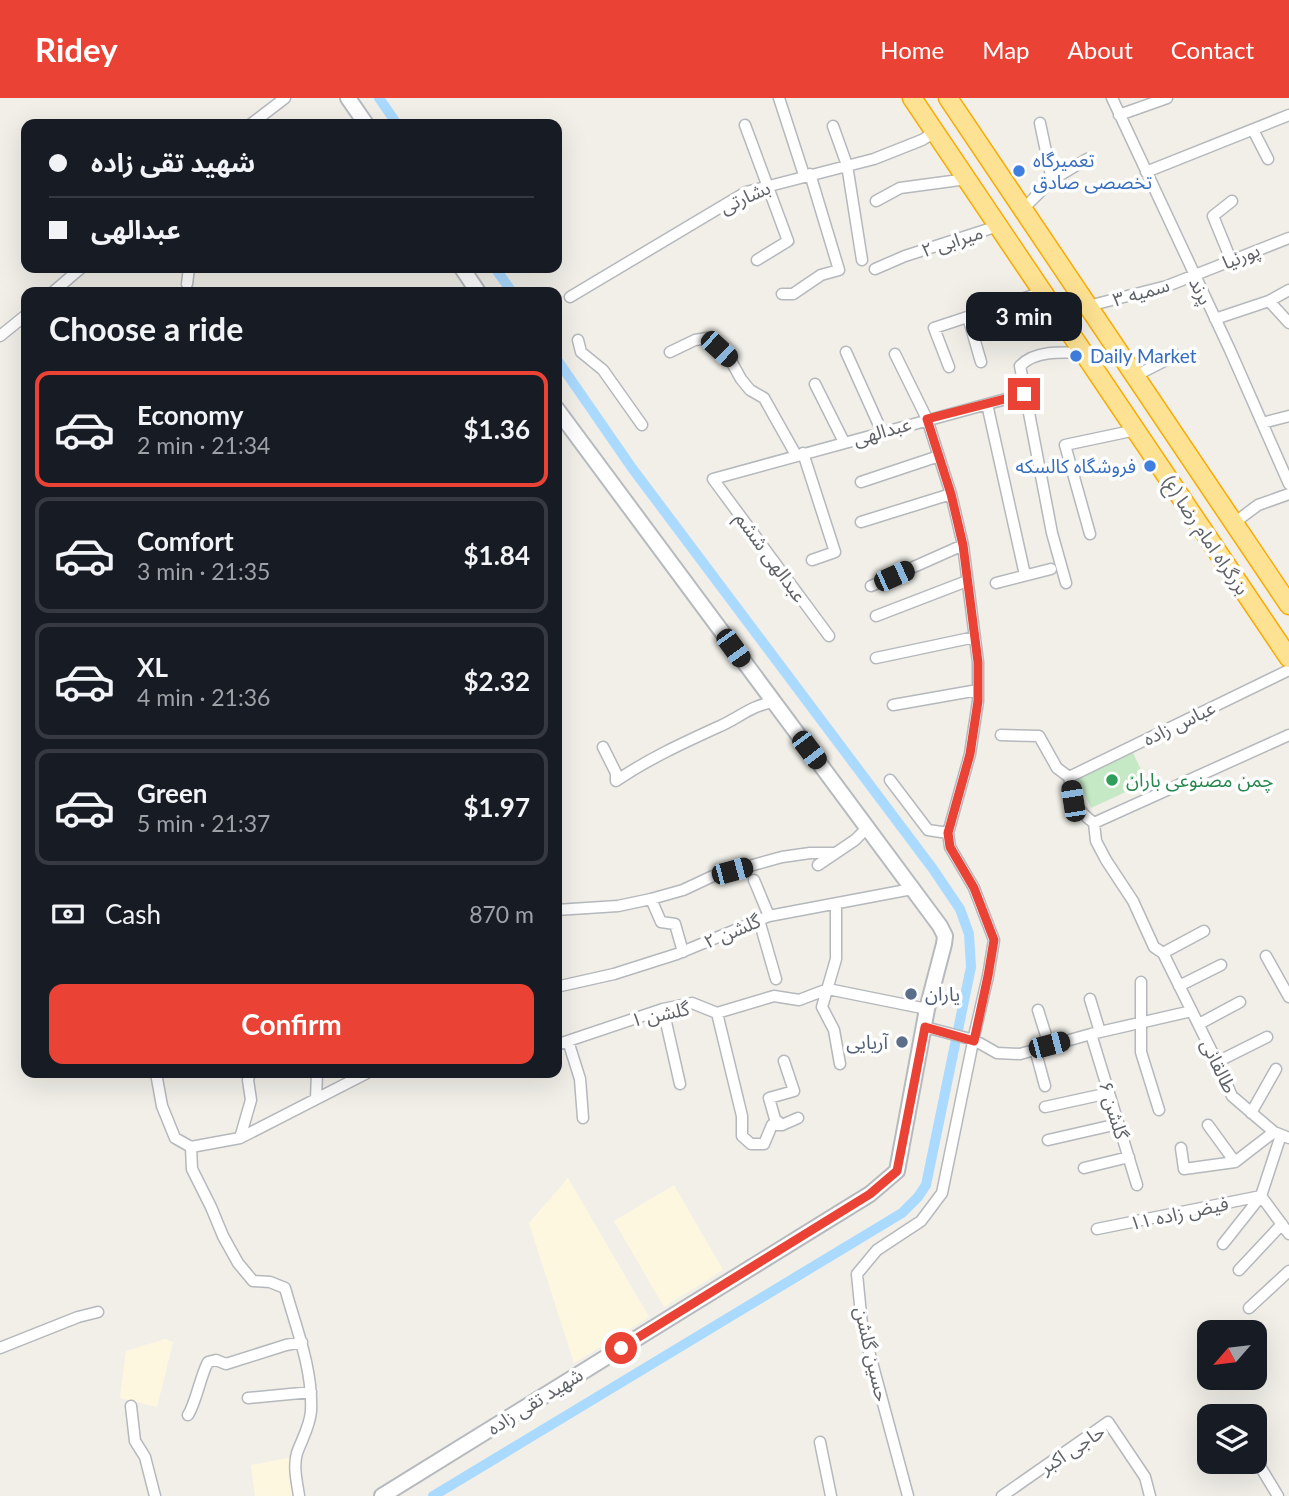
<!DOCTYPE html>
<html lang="en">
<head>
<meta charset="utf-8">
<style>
  :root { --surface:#171b24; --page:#20242c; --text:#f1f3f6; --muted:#9ea1a6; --line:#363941; --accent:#ea4335 }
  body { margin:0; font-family:Lato,"Noto Sans Arabic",sans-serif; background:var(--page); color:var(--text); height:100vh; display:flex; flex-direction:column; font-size:26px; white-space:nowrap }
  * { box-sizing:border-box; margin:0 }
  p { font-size:23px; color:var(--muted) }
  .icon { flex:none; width:38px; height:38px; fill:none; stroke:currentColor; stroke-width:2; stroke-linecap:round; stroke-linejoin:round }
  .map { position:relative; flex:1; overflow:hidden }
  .details { position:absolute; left:21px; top:189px; width:541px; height:791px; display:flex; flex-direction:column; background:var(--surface); border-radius:14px; box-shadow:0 7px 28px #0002 }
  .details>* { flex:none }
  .banner { position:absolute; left:21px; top:21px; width:541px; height:154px; border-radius:14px; box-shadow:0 7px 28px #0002; display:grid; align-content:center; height:154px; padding:0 28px; background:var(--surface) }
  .needle { width:46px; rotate:242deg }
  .tools { position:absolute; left:1197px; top:1222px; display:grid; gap:14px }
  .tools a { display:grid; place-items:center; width:70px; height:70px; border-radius:14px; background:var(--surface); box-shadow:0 7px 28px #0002; font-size:35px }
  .end { position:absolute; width:32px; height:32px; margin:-16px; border:9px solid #ea4335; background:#fff; box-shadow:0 0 0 4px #fff }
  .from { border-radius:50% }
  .bubble { position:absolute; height:49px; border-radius:14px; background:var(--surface); box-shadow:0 7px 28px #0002; font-size:23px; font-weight:700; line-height:49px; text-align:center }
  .car { position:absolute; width:21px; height:42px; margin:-21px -10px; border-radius:9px; box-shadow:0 0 5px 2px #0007; background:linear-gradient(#222 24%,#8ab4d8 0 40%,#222 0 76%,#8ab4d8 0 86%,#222 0) }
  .banner b { display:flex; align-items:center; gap:24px; height:66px; font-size:26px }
  .banner b+b { border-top:2px solid var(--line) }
  .banner i { width:18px; height:18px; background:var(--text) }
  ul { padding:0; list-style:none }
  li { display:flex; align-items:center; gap:21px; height:116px; margin:0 14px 10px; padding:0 14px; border:4px solid var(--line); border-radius:14px }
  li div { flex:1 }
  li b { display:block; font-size:26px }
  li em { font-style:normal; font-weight:700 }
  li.on { border-color:var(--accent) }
  li>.icon { width:63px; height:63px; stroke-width:1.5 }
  h2 { padding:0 28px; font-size:32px; line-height:84px }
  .pay { display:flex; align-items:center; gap:18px; height:77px; padding:0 28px; font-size:26px }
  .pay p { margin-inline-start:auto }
  .cta { display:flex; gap:14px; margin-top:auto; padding:14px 28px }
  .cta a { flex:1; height:80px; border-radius:14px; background:var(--accent); color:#fff; font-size:28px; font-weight:700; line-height:80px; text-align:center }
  header { display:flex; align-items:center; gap:42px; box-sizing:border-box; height:98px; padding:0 35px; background:var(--accent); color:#fff }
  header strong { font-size:33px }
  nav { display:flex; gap:38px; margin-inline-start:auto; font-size:24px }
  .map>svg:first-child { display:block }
</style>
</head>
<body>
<header>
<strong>Ridey</strong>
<nav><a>Home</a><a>Map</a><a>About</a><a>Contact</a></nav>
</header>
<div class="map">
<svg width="1289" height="1398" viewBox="0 0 1289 1398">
  <rect width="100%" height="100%" fill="#f1efe8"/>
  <path fill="#fef7e0" d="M568,1080L649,1219L574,1265L529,1125Z
    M674,1087L723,1172L664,1209L614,1123Z
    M165,1241L173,1244L157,1309L120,1300L126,1253Z
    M293,1359V1398H255L251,1367Z"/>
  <path fill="#c5e8c5" d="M1133,655L1147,684L1091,710L1077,680Z"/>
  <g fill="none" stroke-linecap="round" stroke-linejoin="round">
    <path stroke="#aadaff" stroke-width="10" d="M379,0L397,26
      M495,170L512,194
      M433,1398L902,1115L918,1099L926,1087L971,869L969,836L960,811L933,771L632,370L556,260"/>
    <defs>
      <path id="street" d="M779,0L804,77
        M1112,0L1230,252L1289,386
        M1119,17L1167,0
        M1040,25L1052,82
        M251,26L285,0
        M745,27L788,143L757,162
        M833,28L847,67L862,162
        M1253,32L1268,61
        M1146,74L1289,17
        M876,103L900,90L967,81
        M1023,111L1052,82L1087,61
        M1231,162L1213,118L1232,103
        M875,171L905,158L998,128
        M187,186L189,170
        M53,194L81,170
        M782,196H793L821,177L839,172L810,76
        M570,199L746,94L874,61L922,42L935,34
        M1269,203L1289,192
        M1088,208L1167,188L1289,140
        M996,209L1005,236
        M968,219L981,264
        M1215,221L1269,203L1289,225
        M0,238L26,217
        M578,242L581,254L603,272L642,327
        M670,254L695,242L707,240L731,263L741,281L750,292L764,300L796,357
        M846,254L882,334
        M895,256L927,321L951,396L963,447L978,564V603L970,656L948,735L950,749L974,790L994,842L988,878L975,934L942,1095L921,1123L877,1152L857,1176L862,1227L908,1398
        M949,269L934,230L1043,194
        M1135,278L1176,257
        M815,286L844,344
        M987,306L1025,477
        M1262,325L1289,318
        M803,355L835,454L812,462
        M861,384L939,358
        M861,424L951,396
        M1234,425L1258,407L1289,396
        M1090,436L1065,347L1136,332
        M996,485L1051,471
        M1066,485L1052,435L1020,268C1035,252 1063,254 1084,255
        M871,488L963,447
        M876,518L967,483
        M829,538L713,381L1024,296
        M876,560L975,539
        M893,607L978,592
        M1001,637L1039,638L1057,670L1069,679C1073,702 1075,711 1094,725L1096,743L1106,762L1133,803L1154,849L1163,855L1217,964L1232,998L1274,1034L1289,1040
        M603,649L616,675V683C648,661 683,645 718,629C739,620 750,608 773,604
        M1069,679L1289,572
        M890,682L928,732L948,735
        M1094,725L1289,637
        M818,767L855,742L867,730
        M754,782L769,818
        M651,801L683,792L713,778L782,759L810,755H835
        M836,806V861L822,909L834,932L840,966
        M556,812L618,808L651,801L661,824L675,826L683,854
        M759,822L776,881
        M1163,855L1204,833
        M1266,858L1289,899
        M1141,884V954L1159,1012
        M1179,888L1221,867
        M556,889L614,876L677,856L769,818L912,791
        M1090,901L1100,934
        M663,911L680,986
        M1038,912L1049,947
        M717,915L742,1018V1038L751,1046H764L772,1027H782L798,1020
        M1199,926L1240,904
        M925,929L974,942L997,955L1020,956L1091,936L1192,913
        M1091,936L1137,1087
        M568,943L580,981L583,1020
        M556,947L663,911L692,905L717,915L774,898L799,902L828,891L927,911
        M1035,951L1045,988
        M1217,964L1267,939
        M156,975L162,1008L175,1040L191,1049L192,1071L211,1109L223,1138L238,1165L253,1183L270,1184L285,1190C296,1230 313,1271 311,1313C310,1328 302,1341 297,1355C293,1369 297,1384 299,1398
        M316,1001L317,975
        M1045,1009L1109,995
        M1251,1015L1276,971
        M782,1027L775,1021L769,1000L794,993L784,963
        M1208,1027L1235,1064
        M1281,1037L1261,1098L1289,1136
        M240,1040L251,1002L248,982L250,975
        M1048,1042L1118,1026
        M191,1049L240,1040L367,975
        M1181,1050L1184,1071L1235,1064L1274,1034
        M1084,1070L1129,1059
        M1097,1131L1261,1098
        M1223,1146L1261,1098
        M1239,1172L1282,1126
        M1249,1210L1289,1173
        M0,1250L78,1219L98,1214
        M248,1300L311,1294
        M131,1308L135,1343L145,1359L155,1398
        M1226,1313L1229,1318
        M188,1317C196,1305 200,1279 208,1264L216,1262L226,1266L286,1247L302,1244
        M820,1344L831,1398
        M1255,1360L1278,1398
        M1002,1398L1108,1324L1145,1379L1150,1398"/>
      <path id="secondary" d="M348,0L366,26
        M462,170L478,194
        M382,1398L870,1096L897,1073L927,911L944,846L945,838L940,828L556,310"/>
      <path id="highway" d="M912,0L1289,560
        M948,0L1289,507"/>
    </defs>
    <use href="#street" stroke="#b5b8bc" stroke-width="13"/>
    <use href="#secondary" stroke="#b6babf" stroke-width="18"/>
    <use href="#highway" stroke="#f9ab00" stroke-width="21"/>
    <use href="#street" stroke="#fff" stroke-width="10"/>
    <use href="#secondary" stroke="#fff" stroke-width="14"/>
    <use href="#highway" stroke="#fde293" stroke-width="18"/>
  </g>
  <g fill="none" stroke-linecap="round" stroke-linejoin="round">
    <path stroke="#ea4335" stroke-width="9" d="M621,1250L870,1096L897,1073L925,929L974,943L988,878L994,842L974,790L950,749L948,735L970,656L978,603V564L963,447L951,396L927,321L1024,296"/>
  </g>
  <g fill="#3f7fe0" stroke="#fff" stroke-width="2.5">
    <circle cx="1019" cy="73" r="7"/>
    <circle cx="1076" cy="258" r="7"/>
    <circle cx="1150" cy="368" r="7"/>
  </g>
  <circle fill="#2e9e5b" stroke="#fff" stroke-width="2.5" cx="1112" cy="682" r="7"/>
  <g fill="#5c6f8a" stroke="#fff" stroke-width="2.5">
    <circle cx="911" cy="896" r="7"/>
    <circle cx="902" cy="944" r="7"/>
  </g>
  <g text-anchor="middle" stroke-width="7" stroke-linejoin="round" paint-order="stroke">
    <g font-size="19" fill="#366cbe" stroke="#fff" text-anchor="start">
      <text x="1033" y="69">تعمیرگاه<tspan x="1033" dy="22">تخصصی صادق</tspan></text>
      <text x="1090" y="265">Daily Market</text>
      <text x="1136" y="375" text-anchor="end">فروشگاه کالسکه</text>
    </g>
    <g font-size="19" fill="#5f6368" stroke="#fff">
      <text transform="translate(745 99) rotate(-24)" y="7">بشارتی</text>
      <text transform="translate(952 143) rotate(-18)" y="7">میرابی ۲</text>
      <text transform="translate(1241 158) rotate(-22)" y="7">پورنیا</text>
      <text transform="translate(1201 193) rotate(64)" y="7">پرند</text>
      <text transform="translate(1141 194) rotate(-16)" y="7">سمیه ۳</text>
      <text transform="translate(882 333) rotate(-16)" y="7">عبدالهی</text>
      <text transform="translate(1206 437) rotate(56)" y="7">بزرگراه امام رضا (ع)</text>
      <text transform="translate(771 459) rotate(54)" y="7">عبدالهی ششم</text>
      <text transform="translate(1179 625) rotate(-26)" y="7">عباس زاده</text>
      <text transform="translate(732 833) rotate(-23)" y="7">گلشن ۲</text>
      <text transform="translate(660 916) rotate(-12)" y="7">گلشن ۱</text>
      <text transform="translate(1219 968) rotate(64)" y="7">طالقانی</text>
      <text transform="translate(1114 1012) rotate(73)" y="7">گلشن ۶</text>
      <text transform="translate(1179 1115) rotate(-12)" y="7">فیض زاده ۱۱</text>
      <text transform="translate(872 1256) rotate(77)" y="7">حسین گلشن</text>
      <text transform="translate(535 1303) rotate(-32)" y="7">شهید تقی زاده</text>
      <text transform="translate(1072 1351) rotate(-33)" y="7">حاجی اکبر</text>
    </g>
    <g font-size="19" fill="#27864d" stroke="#fff" text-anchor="start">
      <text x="1126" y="689">چمن مصنوعی باران</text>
    </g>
    <g font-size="19" fill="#4e5e75" stroke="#fff" text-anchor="start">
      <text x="925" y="903">یاران</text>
      <text x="888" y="951" text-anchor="end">آریایی</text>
    </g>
  </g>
</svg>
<div class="tools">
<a><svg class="needle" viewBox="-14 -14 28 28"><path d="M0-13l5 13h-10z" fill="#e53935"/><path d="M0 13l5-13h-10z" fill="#9ea1a6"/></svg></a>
<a><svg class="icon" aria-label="layers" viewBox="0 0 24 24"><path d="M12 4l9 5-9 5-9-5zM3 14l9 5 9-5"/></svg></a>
</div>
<i class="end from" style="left:621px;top:1250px"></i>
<i class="end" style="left:1024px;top:296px"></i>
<div class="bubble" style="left:966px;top:194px;width:116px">3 min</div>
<i class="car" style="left:719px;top:251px;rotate:133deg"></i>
<i class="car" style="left:894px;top:478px;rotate:66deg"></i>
<i class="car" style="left:733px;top:550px;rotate:144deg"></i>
<i class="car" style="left:809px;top:652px;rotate:143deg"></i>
<i class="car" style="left:1073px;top:703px;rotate:351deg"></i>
<i class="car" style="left:732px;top:773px;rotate:75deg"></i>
<i class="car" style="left:1049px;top:947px;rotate:75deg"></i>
<div class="banner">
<b><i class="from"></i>شهید تقی زاده</b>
<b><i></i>عبدالهی</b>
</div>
<section class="details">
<h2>Choose a ride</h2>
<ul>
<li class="on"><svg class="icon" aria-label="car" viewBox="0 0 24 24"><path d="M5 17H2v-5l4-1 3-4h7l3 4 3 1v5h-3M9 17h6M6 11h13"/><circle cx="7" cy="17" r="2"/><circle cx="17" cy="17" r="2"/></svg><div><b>Economy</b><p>2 min · 21:34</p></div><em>$1.36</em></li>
<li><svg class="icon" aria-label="car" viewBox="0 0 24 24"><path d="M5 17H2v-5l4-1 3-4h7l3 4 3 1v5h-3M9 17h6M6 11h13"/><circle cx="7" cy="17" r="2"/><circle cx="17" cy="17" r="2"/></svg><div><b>Comfort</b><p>3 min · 21:35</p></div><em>$1.84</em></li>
<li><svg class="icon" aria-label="car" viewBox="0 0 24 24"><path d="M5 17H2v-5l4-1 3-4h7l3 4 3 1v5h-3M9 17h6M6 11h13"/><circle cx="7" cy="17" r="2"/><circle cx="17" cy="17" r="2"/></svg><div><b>XL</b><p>4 min · 21:36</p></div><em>$2.32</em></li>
<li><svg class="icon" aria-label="car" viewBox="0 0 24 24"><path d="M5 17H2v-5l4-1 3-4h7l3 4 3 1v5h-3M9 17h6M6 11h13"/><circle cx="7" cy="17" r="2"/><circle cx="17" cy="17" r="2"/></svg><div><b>Green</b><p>5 min · 21:37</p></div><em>$1.97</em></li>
</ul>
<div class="pay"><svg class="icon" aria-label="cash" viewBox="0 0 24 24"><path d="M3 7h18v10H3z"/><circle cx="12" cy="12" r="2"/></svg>Cash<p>870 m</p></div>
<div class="cta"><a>Confirm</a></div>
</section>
</div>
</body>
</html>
